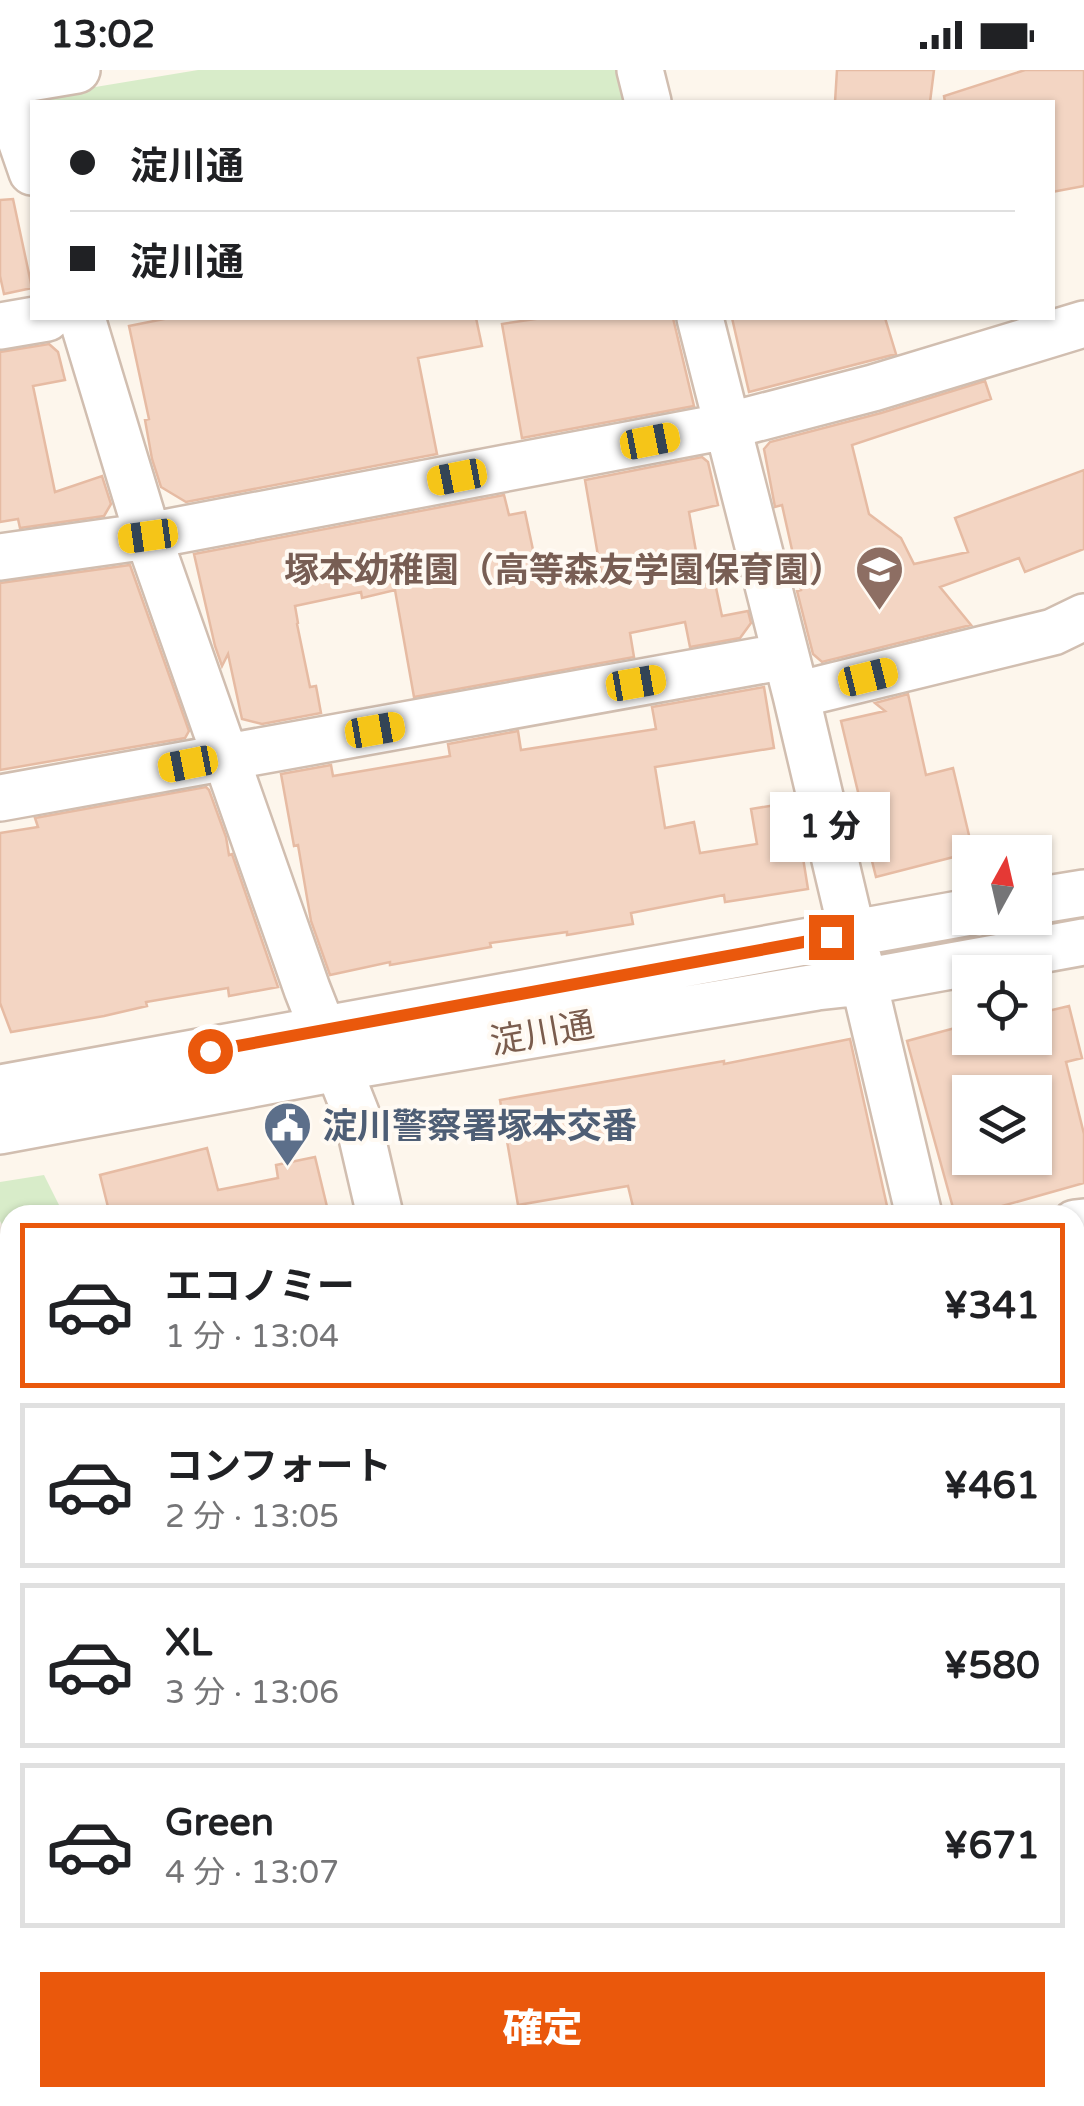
<!DOCTYPE html>
<html lang="ja">
<head>
<meta charset="utf-8">
<style>
  :root { --surface:#fff; --page:#f6f6f6; --text:#202124; --muted:#757577; --line:#e0e0e0; --accent:#ea580c }
  body { margin:0; font-family:"Varela Round","Noto Sans JP",sans-serif; background:var(--page); color:var(--text); height:100vh; display:flex; flex-direction:column; font-size:38px; white-space:nowrap }
  * { box-sizing:border-box; margin:0 }
  p { font-size:32px; color:var(--muted) }
  .icon { flex:none; width:55px; height:55px; fill:none; stroke:currentColor; stroke-width:2; stroke-linecap:round; stroke-linejoin:round }
  .map { position:relative; flex:1; overflow:hidden }
  .side { position:absolute; left:0px; top:1135px; width:1085px; height:902px; display:flex; flex-direction:column; background:var(--surface); border-radius:30px 30px 0 0; box-shadow:0 2px 8px #0004 }
  .side>* { flex:none }
  .hud { position:absolute; left:30px; top:30px; width:1025px; height:220px; border-radius:0px; box-shadow:0 2px 8px #0004; display:grid; align-content:center; height:220px; padding:0 40px; background:var(--surface) }
  .needle { width:65px; rotate:8deg }
  .buttons { position:absolute; left:952px; top:765px; display:grid; gap:20px }
  .buttons a { display:grid; place-items:center; width:100px; height:100px; border-radius:0px; background:var(--surface); box-shadow:0 2px 8px #0004; font-size:50px }
  .end { position:absolute; width:45px; height:45px; margin:-22px; border:12px solid #ea580c; background:#fff; box-shadow:0 0 0 5px #fff }
  .from { border-radius:50% }
  .bubble { position:absolute; height:70px; border-radius:0px; background:var(--surface); box-shadow:0 2px 8px #0004; font-size:32px; font-weight:800; line-height:70px; text-align:center }
  .car { position:absolute; width:30px; height:60px; margin:-30px -15px; border-radius:12px; box-shadow:0 0 8px 2px #0007; background:linear-gradient(#f5c518 24%,#345 0 40%,#f5c518 0 76%,#345 0 86%,#f5c518 0) }
  .hud b { display:flex; align-items:center; gap:35px; height:95px; font-size:38px }
  .hud b+b { border-top:2px solid var(--line) }
  .hud i { width:25px; height:25px; background:var(--text) }
  ul { padding:18px 0 0; list-style:none }
  li { display:flex; align-items:center; gap:30px; height:165px; margin:0 20px 15px; padding:0 20px; border:5px solid var(--line); border-radius:0px }
  li div { flex:1 }
  li b { display:block; font-size:38px }
  li em { font-style:normal; font-weight:800 }
  li.current { border-color:var(--accent) }
  li>.icon { width:90px; height:90px; stroke-width:1.5 }
  .primary-button { display:flex; gap:20px; margin-top:auto; padding:20px 40px }
  .primary-button a { flex:1; height:115px; border-radius:0px; background:var(--accent); color:#fff; font-size:40px; font-weight:800; line-height:115px; text-align:center }
  .status { display:flex; justify-content:space-between; align-items:center; height:70px; padding:0 50px; background:var(--surface); direction:ltr }
  .status svg { height:28px; fill:currentColor }
  .map>svg:first-child { display:block }
</style>
</head>
<body>
<div class="status"><b>13:02</b><svg viewBox="0 0 49 12"><path d="M0 12V9h3v3zM5 12V6h3v6zM10 12V3h3v9zM15 12V0h3v12zM26 1h20v11H26zM47 4h2v5h-2z"/></svg></div>
<div class="map">
<svg width="1084" height="2036" viewBox="0 0 1084 2036">
  <rect width="100%" height="100%" fill="#fdf6ec"/>
  <path fill="#d8ecc9" d="M198,0H620L628,32H43L47,25Z
    M44,1105L64,1145H10V1170L0,1151V1112Z"/>
  <path fill="#f3d5c3" stroke="#e6bba3" stroke-width="2.5" fill-rule="evenodd" d="M837,0H934L930,32H835Z
    M1025,0H1084V116L1052,122V32H945L944,26Z
    M13,129L32,218L4,224L0,206V130Z
    M169,248H476L482,276L418,288L437,384L186,432L161,417L152,389L145,350L149,349L129,256Z
    M542,248H673L694,336L522,368L502,254Z
    M732,248H885L896,284L749,322Z
    M49,274L58,282L65,310L33,316L55,422L102,406L111,434L104,446L20,458L18,449L0,452V282Z
    M985,311L991,329L852,375L869,444L901,468L914,494L968,482L955,448L1084,400V479L1025,502L1019,488L940,517L971,555L822,592L813,584L797,521L801,520L782,435L775,437L764,379L770,372L881,343Z
    M702,387L708,392L718,435L689,442L702,515L715,513L722,546L748,541L751,553L740,568L690,577L685,552L630,563L634,587L414,627L395,520L362,528L361,522L295,536L298,553L297,554L310,617L316,616L321,643L262,654L242,649L228,584L222,596L215,576L194,484L504,425L509,445L525,442L540,513L601,503L585,410Z
    M130,495L189,661L185,668L0,700V513Z
    M764,617L774,678L655,697L665,758L694,752L700,783L757,774L751,739L794,732L808,819L725,832L724,825L631,843L633,854L567,865V862L490,873L491,877L390,895V892L330,905L311,851L298,775L294,776L281,704L331,695L333,706L450,686L448,674L518,661L521,680L656,659L652,637Z
    M908,624L926,705L953,698L973,782L876,807L855,723L858,722L841,651L885,641L875,633Z
    M206,717L209,720L226,767L229,785L232,784L278,917L229,926L228,918L146,932L147,936L104,946L11,962L0,933V763L38,757L35,748Z
    M1069,936L1082,988L1066,992L1084,1064V1113L970,1145H955L907,971L966,955L969,968H1035V944ZM970,1022H1035V1088H970Z
    M850,969L889,1145H635L628,1116L518,1135L500,1030L724,991V994Z
    M207,1078L218,1120L278,1108L276,1095L315,1087L329,1145H110L100,1105Z"/>
  <g fill="none" stroke-linecap="round" stroke-linejoin="round">
    <defs>
      <path id="minor" d="M640,0L648,32
        M0,10L32,102
        M0,13L77,0
        M82,248L148,466L307,919L357,1046L380,1145
        M700,248L796,625L919,1145
        M0,256L47,248
        M0,487L148,466L727,356L873,318L1084,254
        M796,625L1053,562L1084,547
        M0,728L786,586
        M1035,831L1084,823
        M0,1018L970,842
        M0,1061L338,998L817,917L863,912L1084,872
        M1075,1153L1084,1152
        M1075,1396H1084
        M1075,1605H1084
        M1075,1813H1084
        M0,1931L10,1950
        M1075,1986H1084
        M51,2028L55,2036
        M518,2028L523,2036
        M1049,2028L1050,2036
        M553,2036L578,2028"/>
      <path id="highway" d="M0,1746L10,1773
        M0,1871L10,1890
        M82,2028L86,2036
        M137,2028L142,2036"/>
    </defs>
    <use href="#minor" stroke="#d1beb0" stroke-width="50"/>
    <use href="#highway" stroke="#dad1cd" stroke-width="60"/>
    <use href="#minor" stroke="#fff" stroke-width="45"/>
    <use href="#highway" stroke="#f7b7a3" stroke-width="55"/>
    <path stroke="#b9a8c9" stroke-width="8" stroke-dasharray="15 10" stroke-linecap="butt" d="M0,1262L10,1281
      M0,1357L10,1377
      M0,1408L10,1429
      M0,1570L10,1590
      M229,2028L233,2036
      M301,2028L305,2036
      M320,2028L325,2036
      M389,2028L393,2036"/>
  </g>
  <g fill="none" stroke-linecap="round" stroke-linejoin="round">
    <path stroke="#ea580c" stroke-width="12" d="M210,981L831,867"/>
  </g>
  <defs>
    <symbol id="school-pin" viewBox="-11 -11 22 30"><path d="M0 17L-7.5 6A9.5 9.5 0 1 1 7.5 6Z" fill="#8d6e63" stroke="#fffaf3"/><path d="M0-5L7-2L0 1L-7-2ZM-4 1L0 2.5L4 1V4Q0 6-4 4Z" fill="#fff"/></symbol>
    <symbol id="civic-pin" viewBox="-11 -11 22 30"><path d="M0 17L-7.5 6A9.5 9.5 0 1 1 7.5 6Z" fill="#5c6f8a" stroke="#fffaf3"/><path d="M-.6-6.5H3V-4.5H.6V-3L4-1V1h2V6H-6V1h2V-1L-.6-3ZM-1.2 2.5V6h2.4V2.5Z" fill="#fff"/></symbol>
  </defs>
  <g fill-rule="evenodd">
    <use href="#school-pin" x="852" y="472" width="55" height="75"/>
    <use href="#civic-pin" x="260" y="1028" width="55" height="75"/>
  </g>
  <g text-anchor="middle" stroke-width="8" stroke-linejoin="round" paint-order="stroke">
    <g font-size="35" font-weight="bold" fill="#785e54" stroke="#fffaf3" text-anchor="end">
      <text x="844" y="512">塚本幼稚園（高等森友学園保育園）</text>
    </g>
    <g font-size="35" fill="#7a5c4d" stroke="#fffaf3">
      <text transform="translate(542 963) rotate(-10)" y="12">淀川通</text>
    </g>
    <g font-size="35" font-weight="bold" fill="#4e5e75" stroke="#fffaf3" text-anchor="start">
      <text x="322" y="1068">淀川警察署塚本交番</text>
    </g>
  </g>
</svg>
<div class="buttons">
<a><svg class="needle" viewBox="-14 -14 28 28"><path d="M0-13l5 13h-10z" fill="#e53935"/><path d="M0 13l5-13h-10z" fill="#757577"/></svg></a>
<a><svg class="icon" aria-label="locate" viewBox="0 0 24 24"><circle cx="12" cy="12" r="6"/><path d="M12 2v4M12 18v4M2 12h4M18 12h4"/></svg></a>
<a><svg class="icon" aria-label="layers" viewBox="0 0 24 24"><path d="M12 4l9 5-9 5-9-5zM3 14l9 5 9-5"/></svg></a>
</div>
<i class="end from" style="left:210px;top:981px"></i>
<i class="end" style="left:831px;top:867px"></i>
<div class="bubble" style="left:770px;top:722px;width:120px">1 分</div>
<i class="car" style="left:650px;top:371px;rotate:79deg"></i>
<i class="car" style="left:457px;top:407px;rotate:259deg"></i>
<i class="car" style="left:148px;top:466px;rotate:262deg"></i>
<i class="car" style="left:868px;top:607px;rotate:76deg"></i>
<i class="car" style="left:636px;top:613px;rotate:80deg"></i>
<i class="car" style="left:375px;top:660px;rotate:80deg"></i>
<i class="car" style="left:188px;top:694px;rotate:259deg"></i>
<div class="hud">
<b><i class="from"></i>淀川通</b>
<b><i></i>淀川通</b>
</div>
<section class="side">
<ul>
<li class="current"><svg class="icon" aria-label="car" viewBox="0 0 24 24"><path d="M5 17H2v-5l4-1 3-4h7l3 4 3 1v5h-3M9 17h6M6 11h13"/><circle cx="7" cy="17" r="2"/><circle cx="17" cy="17" r="2"/></svg><div><b>エコノミー</b><p>1 分 · 13:04</p></div><em>¥341</em></li>
<li><svg class="icon" aria-label="car" viewBox="0 0 24 24"><path d="M5 17H2v-5l4-1 3-4h7l3 4 3 1v5h-3M9 17h6M6 11h13"/><circle cx="7" cy="17" r="2"/><circle cx="17" cy="17" r="2"/></svg><div><b>コンフォート</b><p>2 分 · 13:05</p></div><em>¥461</em></li>
<li><svg class="icon" aria-label="car" viewBox="0 0 24 24"><path d="M5 17H2v-5l4-1 3-4h7l3 4 3 1v5h-3M9 17h6M6 11h13"/><circle cx="7" cy="17" r="2"/><circle cx="17" cy="17" r="2"/></svg><div><b>XL</b><p>3 分 · 13:06</p></div><em>¥580</em></li>
<li><svg class="icon" aria-label="car" viewBox="0 0 24 24"><path d="M5 17H2v-5l4-1 3-4h7l3 4 3 1v5h-3M9 17h6M6 11h13"/><circle cx="7" cy="17" r="2"/><circle cx="17" cy="17" r="2"/></svg><div><b>Green</b><p>4 分 · 13:07</p></div><em>¥671</em></li>
</ul>
<div class="primary-button"><a>確定</a></div>
</section>
</div>
</body>
</html>
